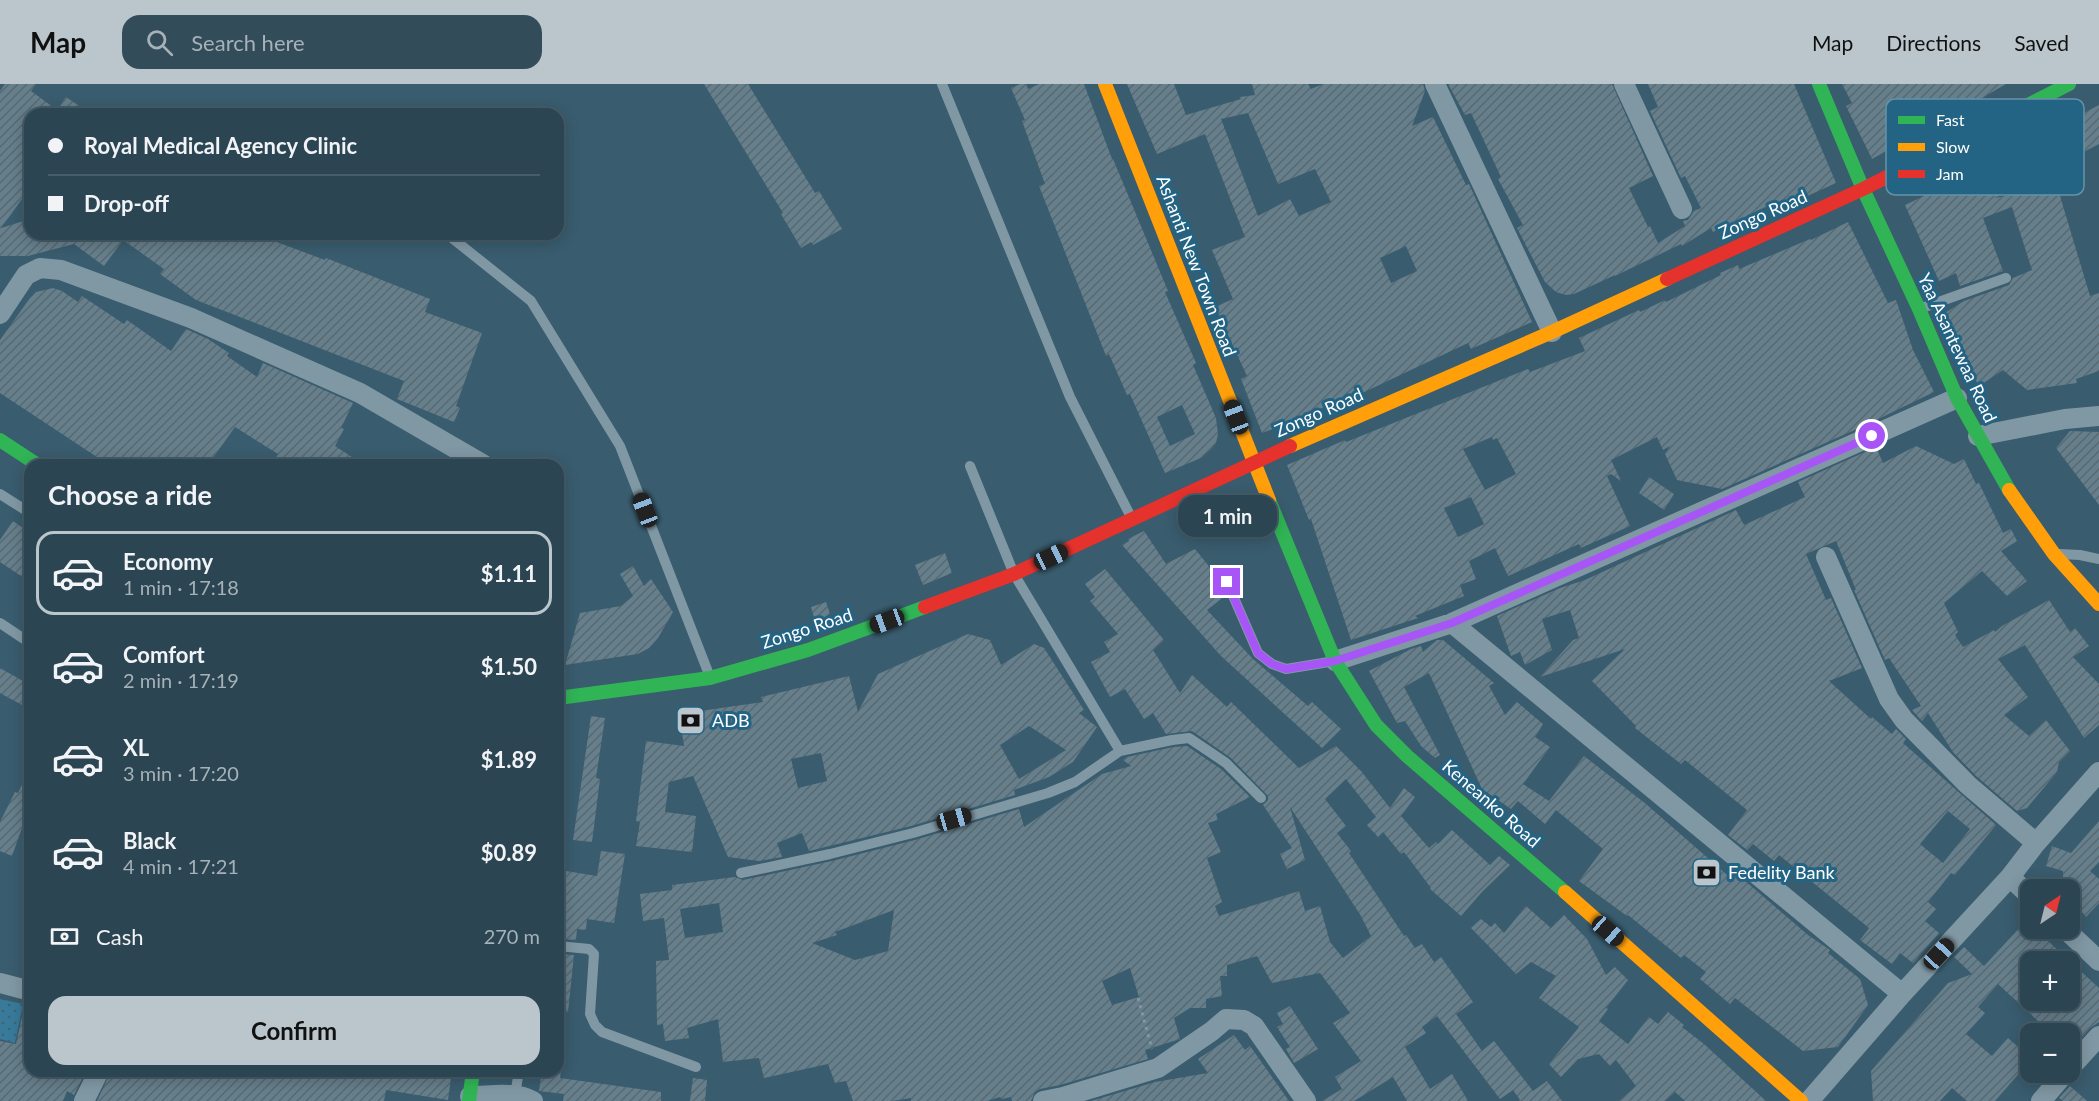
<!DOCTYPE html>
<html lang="en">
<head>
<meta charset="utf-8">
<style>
  :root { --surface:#2b4552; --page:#334c59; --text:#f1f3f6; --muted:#a6b1b8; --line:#475d69; --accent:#bac6cc }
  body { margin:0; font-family:Lato,sans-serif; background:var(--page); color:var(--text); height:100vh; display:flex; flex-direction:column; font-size:22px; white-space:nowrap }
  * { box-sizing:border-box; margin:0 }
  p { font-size:20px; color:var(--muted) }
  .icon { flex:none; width:33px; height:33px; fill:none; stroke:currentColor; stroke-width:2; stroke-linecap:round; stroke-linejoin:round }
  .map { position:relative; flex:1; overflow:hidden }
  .side { position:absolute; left:24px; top:375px; width:540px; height:618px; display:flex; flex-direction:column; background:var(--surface); border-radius:18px; box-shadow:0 3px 15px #0003,0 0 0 2px var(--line) }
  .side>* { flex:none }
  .banner { position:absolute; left:24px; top:24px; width:540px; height:132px; border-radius:18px; box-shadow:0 3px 15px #0003,0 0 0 2px var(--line); display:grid; align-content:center; height:132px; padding:0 24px; background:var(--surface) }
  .needle { width:39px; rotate:35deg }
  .fabs { position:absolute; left:2020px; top:795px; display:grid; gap:12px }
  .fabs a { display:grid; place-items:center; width:60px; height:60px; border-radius:12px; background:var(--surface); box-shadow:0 3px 15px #0003,0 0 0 2px var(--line); font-size:30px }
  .end { position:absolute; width:27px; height:27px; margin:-14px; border:8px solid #a855f7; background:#fff; box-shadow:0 0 0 3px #fff }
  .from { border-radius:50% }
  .bubble { position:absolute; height:42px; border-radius:18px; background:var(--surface); box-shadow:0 3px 15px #0003,0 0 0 2px var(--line); font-size:20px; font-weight:700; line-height:42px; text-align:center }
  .car { position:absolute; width:18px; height:36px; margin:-18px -9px; border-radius:8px; box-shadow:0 0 4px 2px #0007; background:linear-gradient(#222 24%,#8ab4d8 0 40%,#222 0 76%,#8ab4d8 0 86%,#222 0) }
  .banner b { display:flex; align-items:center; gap:21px; height:57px; font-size:22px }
  .banner b+b { border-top:2px solid var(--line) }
  .banner i { width:15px; height:15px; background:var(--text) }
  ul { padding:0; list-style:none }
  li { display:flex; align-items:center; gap:18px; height:84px; margin:0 12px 9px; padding:0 12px; border:3px solid transparent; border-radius:18px }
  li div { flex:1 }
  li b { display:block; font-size:22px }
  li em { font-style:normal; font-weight:700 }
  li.on { border-color:var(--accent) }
  li>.icon { width:54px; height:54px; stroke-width:1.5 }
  h2 { padding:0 24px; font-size:27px; line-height:72px }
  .pay { display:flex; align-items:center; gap:15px; height:66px; padding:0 24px; font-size:22px }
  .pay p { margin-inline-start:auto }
  .button { display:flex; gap:12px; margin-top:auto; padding:12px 24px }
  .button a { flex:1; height:69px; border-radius:18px; background:var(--accent); color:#111; font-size:24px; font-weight:700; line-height:69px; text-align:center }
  header { display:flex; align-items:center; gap:36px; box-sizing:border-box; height:84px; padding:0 30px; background:var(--accent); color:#111 }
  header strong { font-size:28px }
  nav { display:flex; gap:33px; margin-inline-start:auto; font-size:21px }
  .search { width:420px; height:54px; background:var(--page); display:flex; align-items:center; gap:15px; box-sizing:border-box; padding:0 21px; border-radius:18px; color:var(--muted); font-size:22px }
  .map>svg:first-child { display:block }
</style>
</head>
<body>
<header>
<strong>Map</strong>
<div class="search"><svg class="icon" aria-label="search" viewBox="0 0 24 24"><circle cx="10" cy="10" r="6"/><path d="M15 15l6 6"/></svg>Search here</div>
<nav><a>Map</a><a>Directions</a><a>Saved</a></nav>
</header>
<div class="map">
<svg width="2099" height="1017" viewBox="0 0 2099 1017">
  <defs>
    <pattern id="grass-dots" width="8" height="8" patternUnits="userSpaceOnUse" patternTransform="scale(1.5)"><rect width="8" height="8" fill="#387a9a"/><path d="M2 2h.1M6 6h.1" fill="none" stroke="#426373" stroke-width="1.8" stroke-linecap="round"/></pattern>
    <pattern id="building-hatch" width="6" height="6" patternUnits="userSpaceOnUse" patternTransform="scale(1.5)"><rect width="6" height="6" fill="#657f8c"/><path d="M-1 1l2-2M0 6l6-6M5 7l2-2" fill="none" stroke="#5a686f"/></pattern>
  </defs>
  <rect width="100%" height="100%" fill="#395c6e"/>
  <path fill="url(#grass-dots)" d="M0,915L23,920L15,959L0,955Z"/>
  <path fill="url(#building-hatch)" fill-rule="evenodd" d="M5,0H36L31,7L57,26L66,13L91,30H30V104L1,144L30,135V150H236L247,158L251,151L265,158L266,154L325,176L326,174L430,215L425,228L482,249L456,322L460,324L454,338L397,315L404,297L196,216L160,190L164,185L123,156L104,182L74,160L28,172H0V7Z
    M704,0H748L815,109L819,107L842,145L813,161L811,158L801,164L781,130L783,129Z
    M1020,0H1026L1028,5L1039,0H1084L1112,75H1113L1168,207L1165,208L1196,279L1193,281L1216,334L1218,350L1216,359L1211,365L1201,374L1165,389L1130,310L1127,311L1109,270L1106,272L1039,102L1045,100L1022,37L1025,36L1011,4ZM1182,321L1195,350L1170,362L1157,333Z
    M1127,0H1174L1186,31L1241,15L1240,13L1255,11L1252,0H1308L1311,5L1323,0H1423L1425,7L1412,42L1433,33L1466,101L1469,100L1532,238L1471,265L1468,259L1339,320L1338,317L1284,342L1283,341L1262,349L1241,295L1247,292L1215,223L1233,215L1212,166L1245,153L1205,50L1157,70ZM1248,29L1278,100L1315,85L1331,118L1299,132L1290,115L1258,132L1221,35ZM1406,162L1417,187L1391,199L1380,174Z
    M1448,0H1612L1653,92L1629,104L1648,143L1650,142L1658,159L1685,142L1683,137L1688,136L1694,127L1701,124L1685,92L1681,94L1650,27L1658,23L1648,0H1794L1836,99L1781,124L1778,117L1713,148L1711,144L1682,162L1681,160L1615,192V191L1574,210L1566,211L1556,208L1545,198L1517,144L1523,141L1498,95L1501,93L1471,29L1465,31Z
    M1842,0H2006L1977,17L1981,24L1966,33L1961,25L1872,75L1846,22L1852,19Z
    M2099,21V60L1995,114L2057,102L2090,212L2099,209V287L2076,295L2077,299L2027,306L2003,286L1979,302L1946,245L1940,232L1964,217L2009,201L2013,194L2032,186L2012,123L1983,134L2003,187L1960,202L1956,189L1939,197L1905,121L1924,112L1922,110L1937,103L1941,112L1977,96L1974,89L1980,87L1978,81L2071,50L2065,39Z
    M1848,138L1888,219L1896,216L1913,266L1934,308L1866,341L1722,405L1677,396L1665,370L1670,362L1663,366L1657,353L1611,376L1621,397L1611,390L1607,392L1630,442L1581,464L1579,460L1508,492L1495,464L1469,477L1476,495L1460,501L1464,512L1415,532L1418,534L1351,556L1311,435L1309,436L1287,381L1345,356L1346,358L1528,285L1530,288L1585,267L1579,254L1639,226L1640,228L1665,216L1666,218L1721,191L1720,189L1738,181L1739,185L1810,155L1811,156ZM1492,353L1493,356L1497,354L1516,390L1485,406L1463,365ZM1471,413L1484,440L1458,453L1444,424Z
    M53,204L62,207L78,218L82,212L124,240L127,236L171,267L186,245L208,255L229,269L227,272L257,293L263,279L353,319L341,344L344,345L335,362L364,381H272L278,370L235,343L208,381H109L0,309V256L30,214L36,208Z
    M2070,347L2099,348V421L2056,364Z
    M1916,362L1954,380L1964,375L1976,400L1979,399L2003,449L2011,445L2017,457L2001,467L2027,497L2007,512L1982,487L1944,519L1958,548L1955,551L1963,563L1994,546L1995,548L2002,542L2049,516L2070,548L2075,544L2089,562L2073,573L2099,600V641L2084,654L2025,561L1998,575L2028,613L2004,631L2029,652L2046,636L2070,667L2059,678L2057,688L2027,724L2017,727L1976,692L1953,668L1928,629L1922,637L1912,626L1921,622L1889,574L1885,576L1854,506H1856L1836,457L1806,470L1826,516L1831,514L1862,584L1829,597L1871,635L1872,633L1892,650L1896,645L1906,655L1903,659L1996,741L1955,791L1951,789L1928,818L1936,825L1925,837L1939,849L1913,879L1900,869L1892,880L1860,856L1869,844L1779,771L1774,777L1753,760L1747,766L1728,751L1747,726L1685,676L1681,680L1635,644L1636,642L1592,597L1625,565L1540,593L1573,556L1579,554L1570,526L1542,535L1552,566L1525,581L1520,568L1511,572L1497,532L1560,504L1585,496L1736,426L1744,441L1805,413L1798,398L1876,363L1883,379ZM1948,727L1970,745L1943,779L1920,760Z
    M1649,393L1674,410L1664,426L1639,409Z
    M1248,417L1256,435L1242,441L1234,423Z
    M13,437L30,449V498L0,478V456Z
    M1144,447L1166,480L1195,465L1212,486L1209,489L1222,504L1225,512L1207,526L1253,575L1308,622L1312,618L1341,645L1322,664L1221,572L1122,461L1129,457L1128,455Z
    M945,469L952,489L923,501L915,481Z
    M633,482L644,502L651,495L673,528L658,554L649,564L638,570L565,581L580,529L621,522L633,512L620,490Z
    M1105,485L1164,556L1153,566L1180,609L1192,591L1227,623L1231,618L1299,684L1336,662L1361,687L1390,724L1404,704L1415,713L1401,732L1429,764L1436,758L1438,760L1452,746L1490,781L1499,772L1510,781L1483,807L1461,832L1430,805L1431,804L1404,768L1401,770L1383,748L1378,753L1367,741L1376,733L1346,695L1325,715L1346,742L1337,749L1351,767L1349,769L1404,852L1406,851L1415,864L1422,860L1434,878L1441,873L1473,918L1456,930L1482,967L1494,957L1533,1007L1547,997L1562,1017H1519L1520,1016L1513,1006L1500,1015L1437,932L1422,943L1426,949L1405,963L1430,1005L1452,990L1468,1017H1407L1393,993L1354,1017H1322L1342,1005L1335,993L1361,977L1333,939L1350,929L1320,889L1272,899L1257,872L1227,881V892H1220L1222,912L1206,915V924H1190L1174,934L1180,955L1145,966L1148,975L1060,1001L1040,1005L1035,1008L1031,1017H1012L1011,1013L1002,1015L1000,1013L987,1017H911V1014L892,1017H853L846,997L835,999L828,980L764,994L759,974L723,978L718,935L687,944L689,954L665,957L663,940L657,941L656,877L669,876L664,834L643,837L640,810L672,806V801L735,793L743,796L832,777L915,756L1019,725L1024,743L1102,690L1131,682L1123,676L1127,673L1173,663L1187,662L1221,685L1250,713L1216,730L1218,736L1208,739L1221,768L1207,774L1222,818L1215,822L1219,832L1299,807L1305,827L1320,822L1330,858L1343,874L1371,852L1361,832L1290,723L1305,776L1287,785L1280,770L1292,764L1263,721L1268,716V712L1231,674L1192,647L1166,650L1153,629L1144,635L1125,605L1110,613L1091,578L1110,568L1104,558L1118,550L1090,517L1095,513L1085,500ZM719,819L723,848L685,854L680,825ZM894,826L888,867L855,876L812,859L837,851L835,848ZM1130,884L1139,913L1112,921L1102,897Z
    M826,518L830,530L816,540L811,523Z
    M968,550L990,556L1001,581L1034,560L1044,564L1084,626L1079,629L1097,643L1073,678L1049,693L1014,706L1015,711L911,742L809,767L802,749L777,759L782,773L759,777L728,773L693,692L669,698L665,728L696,732L692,768L636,762L640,738L636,737L646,657L684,662L679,630L763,618L761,613L849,592L858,628L878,590ZM1029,642L1066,666L1019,695L1000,661ZM821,669L827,697L798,704L791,675Z
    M1437,556H1443L1494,599L1489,602L1505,631L1517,618L1543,640L1535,653L1550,663L1523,700L1549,717L1584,672L1646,720L1733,796L1737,790L1808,851L1830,866L1828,869L1860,895L1868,921L1838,963L1803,967L1735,914L1730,920L1700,895L1706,888L1684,871L1681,874L1628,831L1627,832L1579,797L1603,765L1556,726L1545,740L1518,717L1511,725L1482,705L1429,589L1404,603L1440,671L1435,674L1421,662L1405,637L1397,639L1369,587L1411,565L1421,562L1423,568Z
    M0,584L30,601V607L22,621L0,609Z
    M591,632L605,634L596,694L600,695L592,758L573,756Z
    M30,684V748L22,744L12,772L0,767V738L15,708L18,709Z
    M2099,737V778L2090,787L2099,795V819L2086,833L2070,813V806H2065L2063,803V787L2046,782L2052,762L2071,769Z
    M601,767L625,770L614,839L587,835L586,846L577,845L576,856L560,855L564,830L560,829L566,787L597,792Z
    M1526,822L1551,844L1564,831L1587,855L1606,891L1615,883L1628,896L1606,924L1608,925L1599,937L1628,960L1649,933L1658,940L1668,928L1684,941L1682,943L1704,960L1766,1017H1685L1675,1008L1665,1017H1619L1636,1002L1616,976L1610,982L1599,970L1578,975L1561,993L1549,980L1579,943L1539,914L1556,892L1531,878L1516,890L1471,844L1481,835L1491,843L1495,839L1504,849Z
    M2026,837L2031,841V844H2034L2099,904V938L2090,944L2070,966V950H2052L1998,900L1978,923L1985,929L1966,950L1992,972L2008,954L2031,974V988H2050L2040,1000L2022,986L1995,1017H1967L1952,1004L1940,1017H1873L1871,987L1948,899L1972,890L1954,873L1964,863L1984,882ZM2031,878H2070V916H2031Z
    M558,870L574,871L568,928L558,927Z
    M1290,922L1318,965L1294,979L1286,965L1290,963L1277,943L1283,940L1277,929Z
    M24,924H30V987H86L74,1011L67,1007L63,1017H0V957L16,960Z
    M1234,951L1245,966L1250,962L1289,1017H1091L1155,998L1208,989L1198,975Z
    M111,987H327L361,991L362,987L385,990L386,987H452L448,1016L386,1006L384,1017H97Z
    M542,987H561L560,994L661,1008V1017H563L564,1010L539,1007Z
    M693,994L707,996L705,1017H690Z
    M2070,1002L2087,1017H2063L2059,1014Z"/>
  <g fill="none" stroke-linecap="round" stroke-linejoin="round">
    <path stroke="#8098a4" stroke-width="3" stroke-dasharray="3 4.5" stroke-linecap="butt" d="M1138,914L1152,965"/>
    <path stroke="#8098a4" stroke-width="10" d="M942,0L1070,313L1132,435
      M447,150L531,217L620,362L710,593
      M1919,225L2006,194
      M970,382L1014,490L1120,667
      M0,410L30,429
      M2060,470L2080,471L2099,475
      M1227,498L1258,569L1272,580L1286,585L1335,577
      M0,539L30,559
      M741,789L830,770L913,749L1048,709L1075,698L1120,667L1172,656L1189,654L1226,679L1261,714
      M558,862L589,865L594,870L590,930L595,941L602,948L696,983
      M515,1011L519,987"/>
    <path stroke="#8098a4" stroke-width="20" d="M1435,0L1552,248
      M1624,0L1682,125
      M0,230L26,191L40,184L61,186L191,234L360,309L484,381
      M1978,352L2065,335L2099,332
      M1826,473L1889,615L1904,636L1968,701L2036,759
      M1452,539L1902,910
      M1335,577L1452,539L1957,314
      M2010,793L2031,813
      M2064,844L2099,877
      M0,899L23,905L30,903
      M2070,984L2099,952
      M470,1012C491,1012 514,1007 533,1017
      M84,1017L99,987
      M1043,1017L1063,1013L1158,984L1212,947L1226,935L1244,936L1254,942L1306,1017
      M1809,1017L1902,910L2010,793L2036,759L2099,688
      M2041,1017L2066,988"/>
    <path stroke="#30b455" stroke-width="14" d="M1819,0L1863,105L1919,225L1957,314L2009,406
      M1956,58L2069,0
      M0,356L38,381
      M1269,416L1335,577L1376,641L1407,672L1565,808
      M558,614L710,594L808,566L925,523
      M469,1017L473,987"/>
    <path stroke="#ff9f0a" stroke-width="14" d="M1105,0L1269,416
      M1290,362L1552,248L1667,195
      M2009,406L2054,470L2099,520
      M1565,808L1801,1017"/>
    <path stroke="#e5322d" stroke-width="14" d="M1667,195L1863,105L1956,58
      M925,523L1014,490L1290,362"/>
  </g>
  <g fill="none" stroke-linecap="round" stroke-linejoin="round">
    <path stroke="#a855f7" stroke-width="8" d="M1227,498L1258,569L1272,580L1286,585L1335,577L1452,539L1872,352"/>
  </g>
  <defs>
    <symbol id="bank-square" viewBox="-11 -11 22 22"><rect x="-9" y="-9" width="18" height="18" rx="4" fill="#bac6cc" stroke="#236484"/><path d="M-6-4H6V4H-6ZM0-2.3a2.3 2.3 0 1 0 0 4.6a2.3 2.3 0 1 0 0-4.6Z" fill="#111"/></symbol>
  </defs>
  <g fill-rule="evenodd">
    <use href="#bank-square" x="674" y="620" width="33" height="33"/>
    <use href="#bank-square" x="1690" y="772" width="33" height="33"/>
  </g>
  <g text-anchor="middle" stroke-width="6" stroke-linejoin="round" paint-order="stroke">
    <g font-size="18" fill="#fff" stroke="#236484">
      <text transform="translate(1763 131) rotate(-24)" y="6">Zongo Road</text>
      <text transform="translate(1196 182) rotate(69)" y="6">Ashanti New Town Road</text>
      <text transform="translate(1957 264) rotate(65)" y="6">Yaa Asantewaa Road</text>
      <text transform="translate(1319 329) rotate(-24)" y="6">Zongo Road</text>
      <text transform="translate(807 545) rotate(-18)" y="6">Zongo Road</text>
      <text transform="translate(1491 720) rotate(41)" y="6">Keneanko Road</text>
    </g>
    <g font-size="18" fill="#fff" stroke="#236484" text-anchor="start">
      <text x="712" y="643">ADB</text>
      <text x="1728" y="795">Fedelity Bank</text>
    </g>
  </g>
  <rect x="1886" y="15" width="198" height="96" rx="9" fill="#236484" stroke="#6592a9" stroke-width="1.5"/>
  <rect x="1898" y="32" width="27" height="8" fill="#30b455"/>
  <rect x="1898" y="59" width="27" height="8" fill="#ff9f0a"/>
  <rect x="1898" y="86" width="27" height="8" fill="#e5322d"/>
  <g font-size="16" fill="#fff">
    <text x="1936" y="42">Fast</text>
    <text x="1936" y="69">Slow</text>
    <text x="1936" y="96">Jam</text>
  </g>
</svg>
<div class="fabs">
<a><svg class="needle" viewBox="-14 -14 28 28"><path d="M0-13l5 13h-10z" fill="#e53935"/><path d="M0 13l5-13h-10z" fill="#a6b1b8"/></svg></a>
<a>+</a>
<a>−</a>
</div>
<i class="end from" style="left:1872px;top:352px"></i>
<i class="end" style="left:1227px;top:498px"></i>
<div class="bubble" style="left:1178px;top:411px;width:99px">1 min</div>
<i class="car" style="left:1236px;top:333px;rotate:339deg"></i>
<i class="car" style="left:645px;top:426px;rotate:339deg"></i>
<i class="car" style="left:1051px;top:473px;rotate:65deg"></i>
<i class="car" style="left:887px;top:537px;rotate:250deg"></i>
<i class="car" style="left:954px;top:735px;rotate:74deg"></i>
<i class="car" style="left:1608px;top:847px;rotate:131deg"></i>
<i class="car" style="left:1939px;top:870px;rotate:43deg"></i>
<div class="banner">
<b><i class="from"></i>Royal Medical Agency Clinic</b>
<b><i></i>Drop-off</b>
</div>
<section class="side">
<h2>Choose a ride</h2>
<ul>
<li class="on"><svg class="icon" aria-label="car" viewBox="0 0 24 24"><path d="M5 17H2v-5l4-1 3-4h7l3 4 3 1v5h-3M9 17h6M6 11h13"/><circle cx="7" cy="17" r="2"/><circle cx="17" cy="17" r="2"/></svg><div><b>Economy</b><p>1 min · 17:18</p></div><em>$1.11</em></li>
<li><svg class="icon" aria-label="car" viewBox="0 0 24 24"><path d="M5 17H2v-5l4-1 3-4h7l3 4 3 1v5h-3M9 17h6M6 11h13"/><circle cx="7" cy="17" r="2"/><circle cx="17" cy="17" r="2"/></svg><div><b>Comfort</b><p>2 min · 17:19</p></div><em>$1.50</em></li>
<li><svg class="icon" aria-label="car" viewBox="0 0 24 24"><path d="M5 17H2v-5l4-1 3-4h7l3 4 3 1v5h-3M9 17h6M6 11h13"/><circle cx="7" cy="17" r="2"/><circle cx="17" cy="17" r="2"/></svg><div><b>XL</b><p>3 min · 17:20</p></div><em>$1.89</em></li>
<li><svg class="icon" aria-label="car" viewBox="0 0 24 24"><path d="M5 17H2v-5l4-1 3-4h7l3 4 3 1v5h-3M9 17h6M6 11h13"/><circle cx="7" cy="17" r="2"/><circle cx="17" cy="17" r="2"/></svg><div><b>Black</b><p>4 min · 17:21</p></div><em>$0.89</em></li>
</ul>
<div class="pay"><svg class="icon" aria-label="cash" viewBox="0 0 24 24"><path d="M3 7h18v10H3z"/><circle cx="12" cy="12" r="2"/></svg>Cash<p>270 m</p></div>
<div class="button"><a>Confirm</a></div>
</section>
</div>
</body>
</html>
